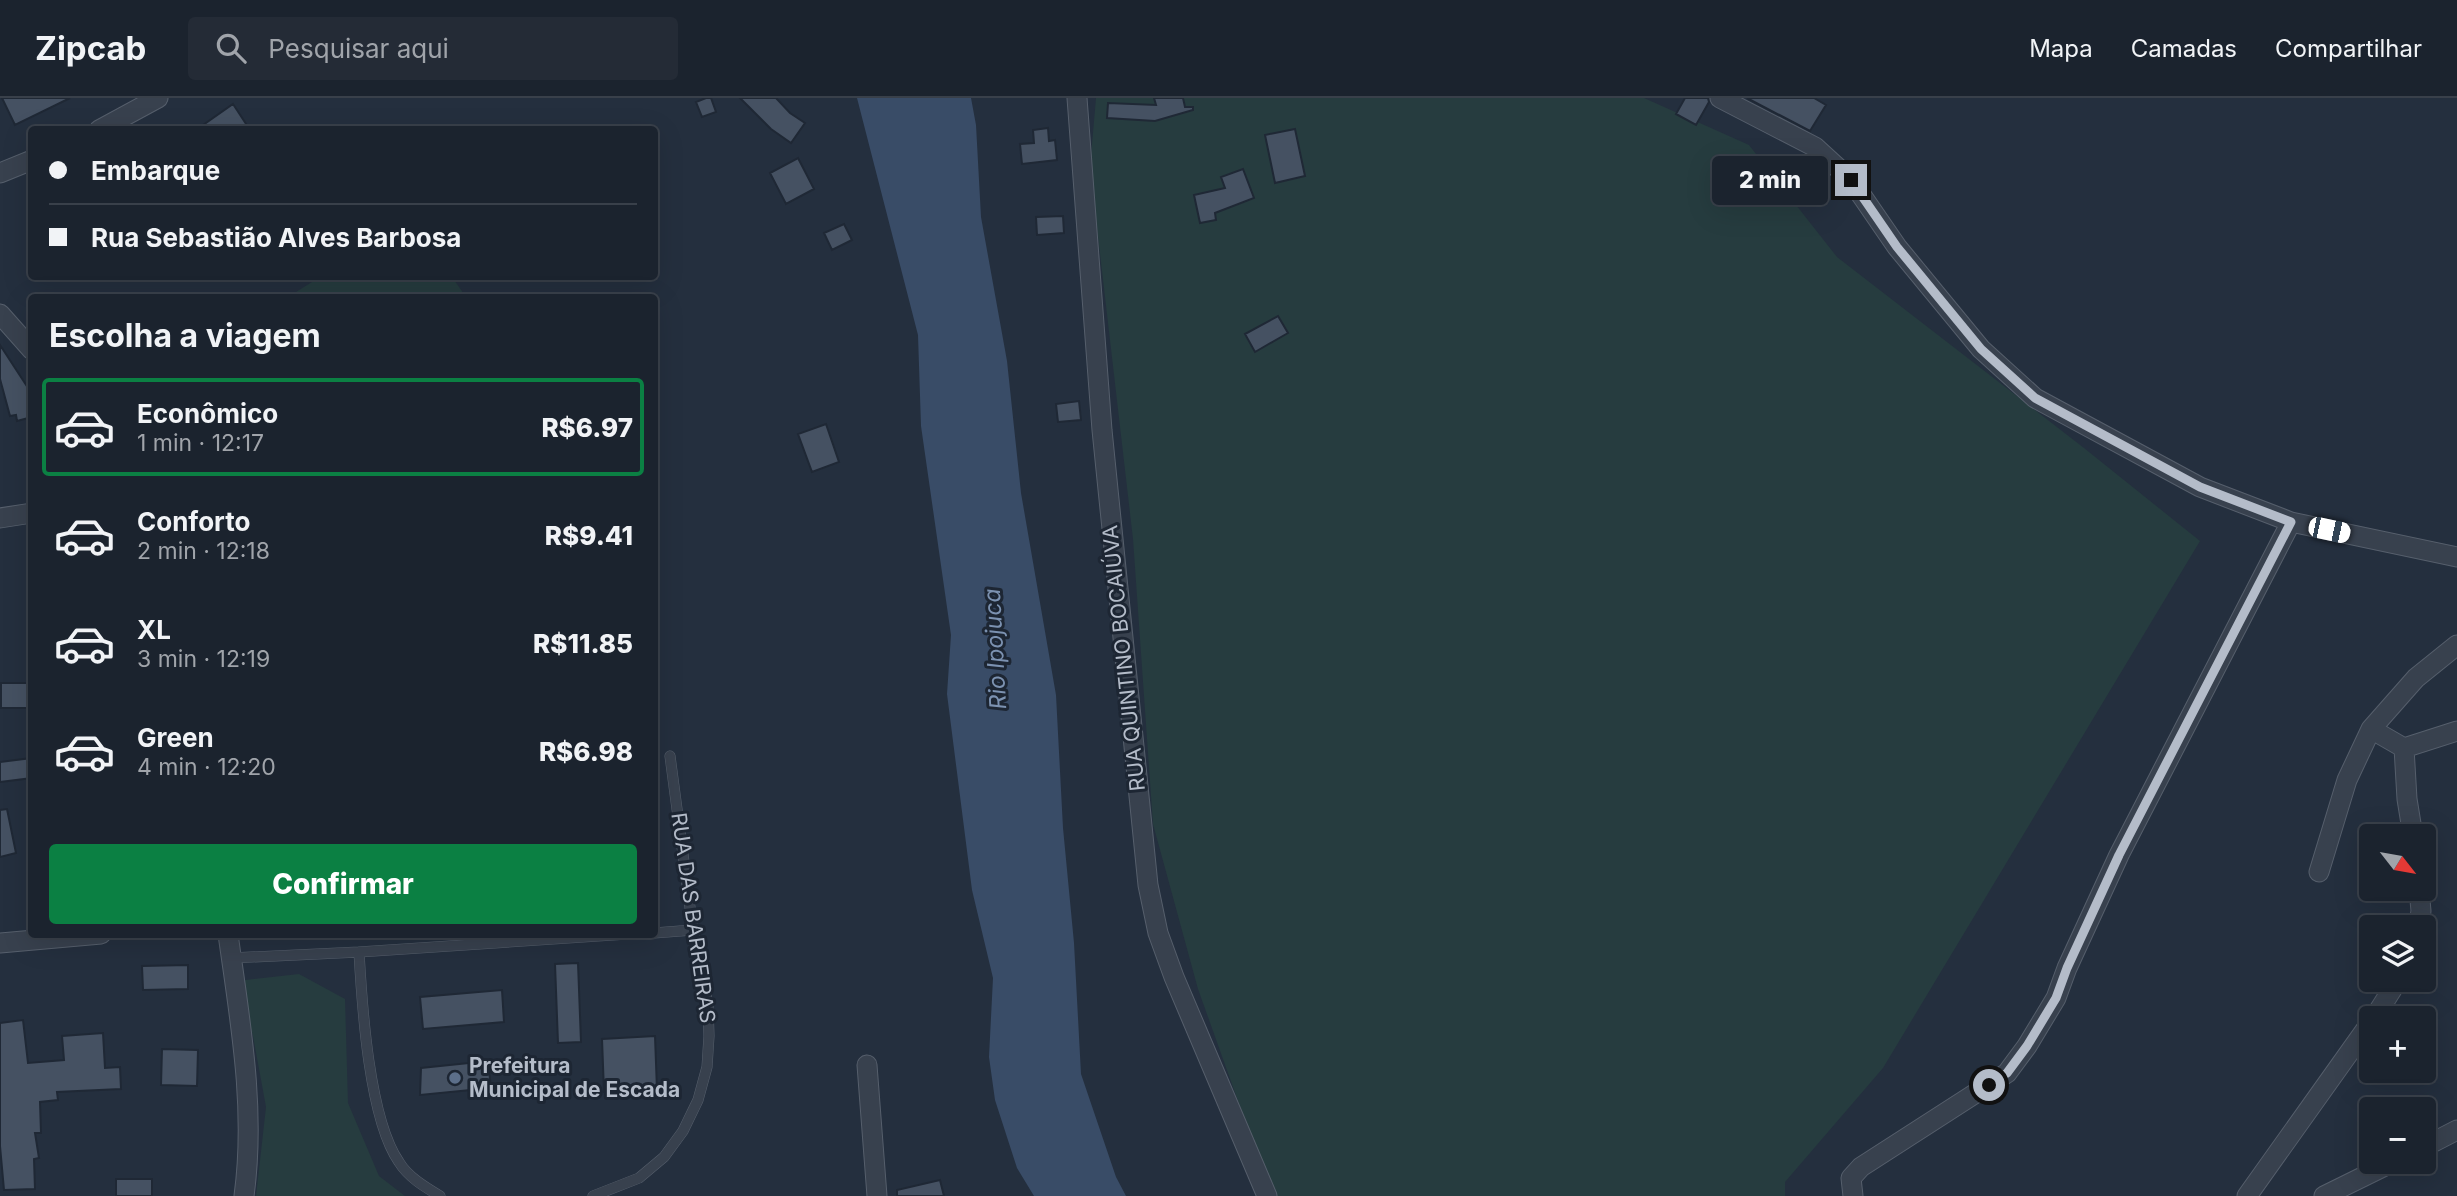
<!DOCTYPE html>
<html lang="pt">
<head>
<meta charset="utf-8">
<style>
  :root { --surface:#1b232e; --page:#242b36; --text:#f1f3f6; --muted:#a0a4aa; --line:#39404a; --accent:#0b8043 }
  body { margin:0; font-family:Inter,sans-serif; background:var(--page); color:var(--text); height:100vh; display:flex; flex-direction:column; font-size:26px; white-space:nowrap }
  * { box-sizing:border-box; margin:0 }
  p { font-size:23px; color:var(--muted) }
  .icon { flex:none; width:38px; height:38px; fill:none; stroke:currentColor; stroke-width:2; stroke-linecap:round; stroke-linejoin:round }
  .map { position:relative; flex:1; overflow:hidden }
  .sheet { position:absolute; left:28px; top:196px; width:630px; height:644px; display:flex; flex-direction:column; background:var(--surface); border-radius:7px; box-shadow:0 7px 28px #0002,0 0 0 2px var(--line) }
  .sheet>* { flex:none }
  .top-card { position:absolute; left:28px; top:28px; width:630px; height:154px; border-radius:7px; box-shadow:0 7px 28px #0002,0 0 0 2px var(--line); display:grid; align-content:center; height:154px; padding:0 21px; background:var(--surface) }
  .needle { width:46px; rotate:121deg }
  .tools { position:absolute; left:2359px; top:726px; display:grid; gap:14px }
  .tools a { display:grid; place-items:center; width:77px; height:77px; border-radius:7px; background:var(--surface); box-shadow:0 7px 28px #0002,0 0 0 2px var(--line); font-size:35px }
  .end { position:absolute; width:32px; height:32px; margin:-16px; border:9px solid #b4bcc9; background:#111; box-shadow:0 0 0 4px #111 }
  .from { border-radius:50% }
  .bubble { position:absolute; height:49px; border-radius:7px; background:var(--surface); box-shadow:0 7px 28px #0002,0 0 0 2px var(--line); font-size:23px; font-weight:800; line-height:49px; text-align:center }
  .car { position:absolute; width:21px; height:42px; margin:-21px -10px; border-radius:9px; box-shadow:0 0 5px 2px #0007; background:linear-gradient(#fff 24%,#345 0 40%,#fff 0 76%,#345 0 86%,#fff 0) }
  .top-card b { display:flex; align-items:center; gap:24px; height:66px; font-size:26px }
  .top-card b+b { border-top:2px solid var(--line) }
  .top-card i { width:18px; height:18px; background:var(--text) }
  ul { padding:0; list-style:none }
  li { display:flex; align-items:center; gap:21px; height:98px; margin:0 14px 10px; padding:0 7px; border:4px solid transparent; border-radius:7px }
  li div { flex:1 }
  li b { display:block; font-size:26px }
  li em { font-style:normal; font-weight:800 }
  li.current { border-color:var(--accent) }
  li>.icon { width:63px; height:63px; stroke-width:1.5 }
  h2 { padding:0 21px; font-size:32px; line-height:84px }
  .cta { display:flex; gap:14px; margin-top:auto; padding:14px 21px }
  .cta a { flex:1; height:80px; border-radius:7px; background:var(--accent); color:#fff; font-size:28px; font-weight:800; line-height:80px; text-align:center }
  header { display:flex; align-items:center; gap:42px; box-sizing:border-box; height:98px; padding:0 35px; background:var(--surface); border-bottom:2px solid var(--line) }
  header strong { font-size:33px }
  nav { display:flex; gap:38px; margin-inline-start:auto; font-size:24px }
  .search { width:490px; height:63px; background:var(--page); display:flex; align-items:center; gap:18px; box-sizing:border-box; padding:0 24px; border-radius:7px; color:var(--muted); font-size:26px }
  .map>svg:first-child { display:block }
</style>
</head>
<body>
<header>
<strong>Zipcab</strong>
<div class="search"><svg class="icon" aria-label="search" viewBox="0 0 24 24"><circle cx="10" cy="10" r="6"/><path d="M15 15l6 6"/></svg>Pesquisar aqui</div>
<nav><a>Mapa</a><a>Camadas</a><a>Compartilhar</a></nav>
</header>
<div class="map">
<svg width="2457" height="1098" viewBox="0 0 2457 1098">
  <rect width="100%" height="100%" fill="#242f3e"/>
  <path fill="#263c3f" d="M1096,0H1644L1749,47L1837,159L2084,350L2200,443L1883,970L1785,1084V1098H1272L1198,891L1153,726L1133,441L1090,69Z
    M320,179H452L466,199H288Z
    M299,876L345,901L348,1005L379,1078L405,1098H256L266,1009L253,938L237,883Z"/>
  <path fill="#394c67" d="M857,0H971L976,27L981,119L1007,263L1021,395L1056,597L1063,730L1074,845L1081,976L1116,1079L1126,1098H1034L1017,1070L995,1002L989,959L993,880L972,792L947,596L951,537L921,328L918,237Z"/>
  <path fill="#455162" stroke="#1f2835" stroke-width="2" d="M2,0H70L15,27Z
    M706,0H711L716,14L702,19L696,4Z
    M740,0H776L790,15L805,25L791,45L771,31Z
    M1154,0H1183L1185,9H1193V12L1155,23L1107,20L1108,5L1156,7Z
    M1685,0H1708L1709,4L1696,27L1676,16Z
    M1747,0H1814L1826,7L1810,33Z
    M233,6L250,32H196Z
    M1048,30L1049,43L1055,42L1057,62L1022,66L1020,46L1034,45L1033,32Z
    M1295,31L1305,78L1275,85L1265,37Z
    M798,60L814,91L786,106L770,75Z
    M1243,71L1254,100L1215,115L1216,122L1200,125L1194,97L1225,90L1221,79Z
    M1063,118L1064,135L1037,137L1036,119Z
    M844,126L852,142L832,152L824,135Z
    M1278,218L1288,235L1255,254L1245,236Z
    M0,247L32,296V319L17,323L16,317L10,318L0,281Z
    M1079,303L1081,322L1058,324L1056,306Z
    M826,326L839,364L812,374L798,336Z
    M1,585H32V610H1Z
    M32,660V680L0,684V664Z
    M7,711L16,755L0,759V712Z
    M578,865L581,944L558,945L555,866Z
    M188,867V891L143,892L142,868Z
    M502,892L504,924L423,931L420,899Z
    M23,922L28,965L64,962L62,938L103,935L105,970L120,969L121,991L57,994L58,1002L40,1004L41,1035H35L39,1060L34,1061L35,1091L4,1092L0,1048V925Z
    M655,938L657,992L604,994L602,941Z
    M162,951L198,952L197,988L161,987Z
    M488,963L491,990L420,997L421,970Z
    M116,1081H152V1098H116Z
    M940,1082L944,1098H897V1092Z"/>
  <g fill="none" stroke-linecap="round" stroke-linejoin="round">
    <defs>
      <path id="lane" d="M654,835L693,832
        M359,854C362,908 369,1021 399,1064C408,1079 425,1089 440,1098
        M231,860L359,854L628,836
        M593,1098L639,1080L664,1059L683,1033L698,1002L707,969L709,938L708,907L693,832L670,658"/>
      <path id="street" d="M1077,0L1102,332L1148,787L1158,835L1174,879L1267,1098
        M1720,0L1815,49L1851,82L1897,149L1981,251L2035,300L2200,389L2291,424L2457,459
        M99,32L158,0
        M0,75L32,62
        M0,216L32,252
        M0,420L32,415
        M2371,631L2404,650L2457,633
        M2404,650L2407,701L2413,738
        M2319,774L2347,682L2371,631L2416,580L2457,547
        M2418,830L2421,813L2419,791
        M228,836C240,923 256,1010 244,1098
        M0,845L101,836
        M2374,920L2398,882
        M867,967L877,1098
        M2424,1049L2457,1032
        M1853,1098L1851,1080L1861,1069L2007,975L2027,948L2056,900L2067,870L2119,757L2291,424
        M2247,1098L2371,924
        M2324,1098L2393,1064"/>
    </defs>
    <use href="#lane" stroke="#565f6c" stroke-width="11"/>
    <use href="#street" stroke="#565f6c" stroke-width="21"/>
    <use href="#lane" stroke="#38414e" stroke-width="10"/>
    <use href="#street" stroke="#38414e" stroke-width="19"/>
  </g>
  <g fill="none" stroke-linecap="round" stroke-linejoin="round">
    <path stroke="#b4bcc9" stroke-width="9" d="M1851,82L1897,149L1981,251L2035,300L2200,389L2291,424L2119,757L2067,870L2056,900L2027,948L2007,975L1989,987"/>
  </g>
  <circle fill="#5c6f8a" stroke="#1d2633" stroke-width="2.5" cx="455" cy="980" r="7"/>
  <g text-anchor="middle" stroke-width="6" stroke-linejoin="round" paint-order="stroke">
    <g font-size="21" fill="#b4bcc9" stroke="#1d2633">
      <text transform="translate(1124 560) rotate(-96)" y="7">RUA QUINTINO BOCAIÚVA</text>
      <text transform="translate(693 820) rotate(82)" y="7">RUA DAS BARREIRAS</text>
    </g>
    <g font-size="21" font-weight="bold" fill="#b4bcc9" stroke="#1d2633" text-anchor="start">
      <text x="469" y="975">Prefeitura<tspan x="469" dy="24">Municipal de Escada</tspan></text>
    </g>
    <g font-size="23" font-style="italic" fill="#7c92b1" stroke="#1d2633">
      <text transform="translate(995 551) rotate(-93)" y="8">Rio Ipojuca</text>
    </g>
  </g>
</svg>
<div class="tools">
<a><svg class="needle" viewBox="-14 -14 28 28"><path d="M0-13l5 13h-10z" fill="#e53935"/><path d="M0 13l5-13h-10z" fill="#a0a4aa"/></svg></a>
<a><svg class="icon" aria-label="layers" viewBox="0 0 24 24"><path d="M12 4l9 5-9 5-9-5zM3 14l9 5 9-5"/></svg></a>
<a>+</a>
<a>−</a>
</div>
<i class="end from" style="left:1989px;top:987px"></i>
<i class="end" style="left:1851px;top:82px"></i>
<div class="bubble" style="left:1712px;top:58px;width:116px">2 min</div>
<i class="car" style="left:2329px;top:432px;rotate:102deg"></i>
<div class="top-card">
<b><i class="from"></i>Embarque</b>
<b><i></i>Rua Sebastião Alves Barbosa</b>
</div>
<section class="sheet">
<h2>Escolha a viagem</h2>
<ul>
<li class="current"><svg class="icon" aria-label="car" viewBox="0 0 24 24"><path d="M5 17H2v-5l4-1 3-4h7l3 4 3 1v5h-3M9 17h6M6 11h13"/><circle cx="7" cy="17" r="2"/><circle cx="17" cy="17" r="2"/></svg><div><b>Econômico</b><p>1 min · 12:17</p></div><em>R$6.97</em></li>
<li><svg class="icon" aria-label="car" viewBox="0 0 24 24"><path d="M5 17H2v-5l4-1 3-4h7l3 4 3 1v5h-3M9 17h6M6 11h13"/><circle cx="7" cy="17" r="2"/><circle cx="17" cy="17" r="2"/></svg><div><b>Conforto</b><p>2 min · 12:18</p></div><em>R$9.41</em></li>
<li><svg class="icon" aria-label="car" viewBox="0 0 24 24"><path d="M5 17H2v-5l4-1 3-4h7l3 4 3 1v5h-3M9 17h6M6 11h13"/><circle cx="7" cy="17" r="2"/><circle cx="17" cy="17" r="2"/></svg><div><b>XL</b><p>3 min · 12:19</p></div><em>R$11.85</em></li>
<li><svg class="icon" aria-label="car" viewBox="0 0 24 24"><path d="M5 17H2v-5l4-1 3-4h7l3 4 3 1v5h-3M9 17h6M6 11h13"/><circle cx="7" cy="17" r="2"/><circle cx="17" cy="17" r="2"/></svg><div><b>Green</b><p>4 min · 12:20</p></div><em>R$6.98</em></li>
</ul>
<div class="cta"><a>Confirmar</a></div>
</section>
</div>
</body>
</html>
